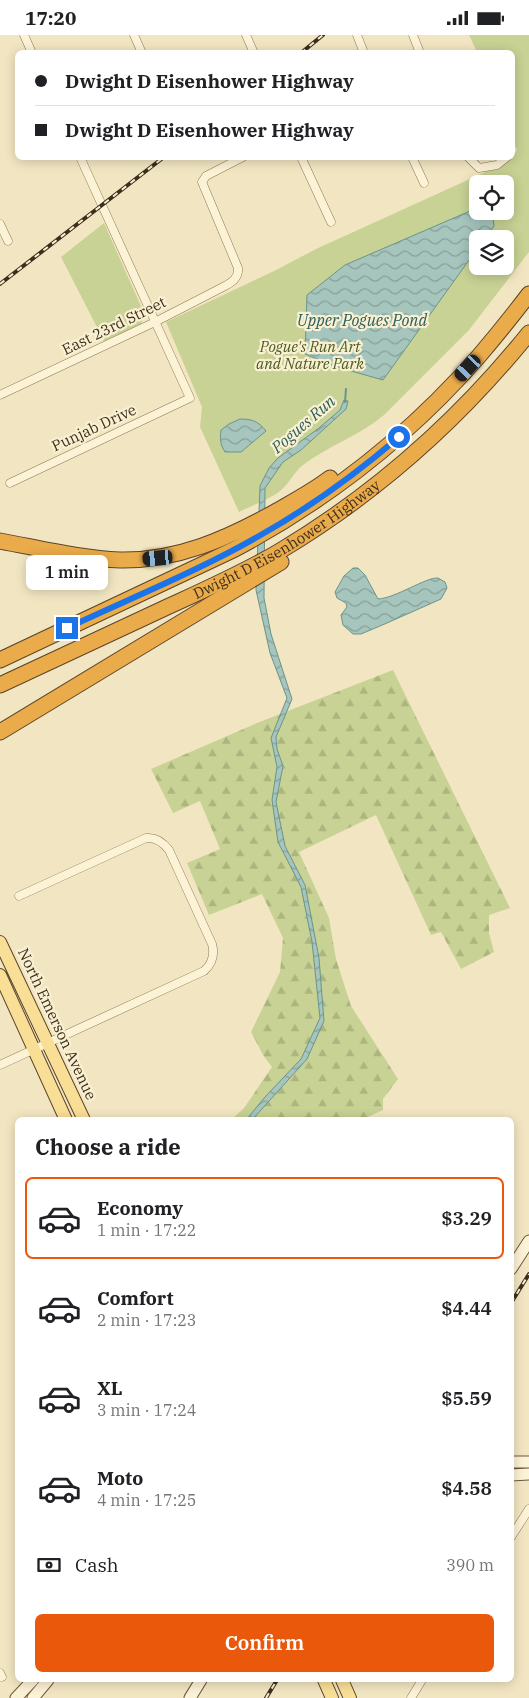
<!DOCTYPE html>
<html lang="en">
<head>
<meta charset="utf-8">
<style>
  :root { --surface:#fff; --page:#f6f6f6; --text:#202124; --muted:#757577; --line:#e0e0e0; --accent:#ea580c }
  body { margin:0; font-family:"IBM Plex Serif",serif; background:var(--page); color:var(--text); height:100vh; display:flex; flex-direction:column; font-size:19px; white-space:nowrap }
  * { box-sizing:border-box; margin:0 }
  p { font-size:16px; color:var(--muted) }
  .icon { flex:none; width:28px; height:28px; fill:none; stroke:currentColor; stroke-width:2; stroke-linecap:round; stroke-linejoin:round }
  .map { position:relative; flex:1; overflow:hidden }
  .sheet { position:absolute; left:15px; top:1082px; width:499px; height:565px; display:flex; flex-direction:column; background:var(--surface); border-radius:8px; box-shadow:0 2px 12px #0003 }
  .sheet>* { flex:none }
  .banner { position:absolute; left:15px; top:15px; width:500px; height:110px; border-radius:8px; box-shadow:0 2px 12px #0003; display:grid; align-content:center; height:110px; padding:0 20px; background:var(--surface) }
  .fabs { position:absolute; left:469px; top:140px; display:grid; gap:10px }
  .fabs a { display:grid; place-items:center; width:45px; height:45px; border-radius:8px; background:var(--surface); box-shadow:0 2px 12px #0003; font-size:25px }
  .end { position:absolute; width:22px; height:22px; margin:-11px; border:6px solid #1a73e8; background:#fff; box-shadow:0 0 0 2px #fff }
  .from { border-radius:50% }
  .bubble { position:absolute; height:35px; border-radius:8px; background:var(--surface); box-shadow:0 2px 12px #0003; font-size:16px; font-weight:600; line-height:35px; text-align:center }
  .car { position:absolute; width:15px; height:30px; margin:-15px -8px; border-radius:6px; box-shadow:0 0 4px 1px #0007; background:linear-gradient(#222 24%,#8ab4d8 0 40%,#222 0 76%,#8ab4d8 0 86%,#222 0) }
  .banner b { display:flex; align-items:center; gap:18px; height:48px; font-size:19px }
  .banner b+b { border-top:1px solid var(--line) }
  .banner i { width:12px; height:12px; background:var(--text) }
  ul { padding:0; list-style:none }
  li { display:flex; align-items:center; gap:15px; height:82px; margin:0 10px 8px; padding:0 10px; border:2px solid transparent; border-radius:8px }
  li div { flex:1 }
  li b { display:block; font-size:19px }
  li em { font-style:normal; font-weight:600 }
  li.active { border-color:var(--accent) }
  li>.icon { width:45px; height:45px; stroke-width:1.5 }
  h2 { padding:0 20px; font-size:22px; line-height:60px }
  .pay { display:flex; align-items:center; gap:12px; height:55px; padding:0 20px; font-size:19px }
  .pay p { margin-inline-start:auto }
  .cta { display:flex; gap:10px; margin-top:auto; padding:10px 20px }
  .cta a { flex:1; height:58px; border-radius:8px; background:var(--accent); color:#fff; font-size:20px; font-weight:600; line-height:58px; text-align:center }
  .status { display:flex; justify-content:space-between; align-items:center; height:35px; padding:0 25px; background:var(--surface); direction:ltr }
  .status svg { height:14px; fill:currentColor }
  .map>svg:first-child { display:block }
</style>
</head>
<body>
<div class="status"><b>17:20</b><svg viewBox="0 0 49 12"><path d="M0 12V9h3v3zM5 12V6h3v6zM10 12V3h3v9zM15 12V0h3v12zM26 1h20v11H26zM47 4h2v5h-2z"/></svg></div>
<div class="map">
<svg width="529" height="1663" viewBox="0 0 529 1663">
  <defs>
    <pattern id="forest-firs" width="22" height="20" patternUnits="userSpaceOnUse" patternTransform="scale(1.25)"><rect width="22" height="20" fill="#c8d294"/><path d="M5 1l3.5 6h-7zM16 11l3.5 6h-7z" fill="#adb57f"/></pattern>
    <pattern id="water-waves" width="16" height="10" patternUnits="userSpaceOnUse" patternTransform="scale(1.25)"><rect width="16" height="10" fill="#a5c5bd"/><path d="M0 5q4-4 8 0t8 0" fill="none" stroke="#88a099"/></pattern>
  </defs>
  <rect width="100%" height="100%" fill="#f2e6c2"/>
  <path fill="#c8d294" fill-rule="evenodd" d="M469,0H529V217L469,295L384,380C359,401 328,411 303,430C294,437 289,449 280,456C270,464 251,471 239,477L200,392L202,372L166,287L276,235L316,214L494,133L512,122L517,115L512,103V18L477,17ZM478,149H505V176H478ZM478,204H505V231H478Z
    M104,188L144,278L141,290L104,306L61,222Z"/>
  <path fill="url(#forest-firs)" d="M393,635L510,873L489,880V898L494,917L461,934L441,897L431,900L376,780L299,817L329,883L336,924L351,971L398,1044L383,1064V1075L361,1085H231L244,1073L272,1032L263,1020L251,997L280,937L283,903L262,859L209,880L187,828L220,814L200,766L173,778L151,734L257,688Z"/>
  <path fill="url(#water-waves)" stroke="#6a948c" d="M477,173L478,176H492L493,182L499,176H502L493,184L494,191L485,204H478L477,214L383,345L337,332L305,319L307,260L345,230Z
    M344,365L348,366L346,374L301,415L283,427L265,453L264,563L271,599L292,664L276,702L277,714L283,731L276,767L285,811L305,850L319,923L324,986L307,1024L252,1085H246L265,1062L301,1024L320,983L312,907L301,852L278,807L272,765L277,732L271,703L287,663L270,618L256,555L260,451L269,433L278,423L319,393L340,375Z
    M240,384C252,384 258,386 266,396L241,417H225C220,410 220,403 221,395L229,389Z
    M353,533H358L365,540L378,564C396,563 426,542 438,543C440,544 443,546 445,547L447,553L441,564L387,588L361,599H353L343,590L341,580L347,572L346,568L337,563L335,557L344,541Z"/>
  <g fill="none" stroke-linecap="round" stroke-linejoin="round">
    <path stroke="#6a948c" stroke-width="2" d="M345,367L346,354"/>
    <defs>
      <path id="minor" d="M24,0L32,18
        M134,0L142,18
        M246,0L254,18
        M357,0L364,18
        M413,0L420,18
        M301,122L331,187
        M412,122L424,148
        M468,122L479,133L497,130L507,122
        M0,189L8,206
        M0,360L155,287L225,251C232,247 239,243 238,233L202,147L206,141L243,122
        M10,448L190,363L80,122
        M0,1030L204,936C212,929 215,920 212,909L169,815C163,807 156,802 146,803L19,861
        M511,1502L529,1474
        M0,1638L2,1642
        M411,1663L422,1645"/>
      <path id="secondary" d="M511,1234L529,1206
        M511,1427H529
        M511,1440L529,1439
        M16,1663L33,1645
        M33,1663L48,1645
        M190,1663L201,1645"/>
      <path id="primary" d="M0,907L84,1085
        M0,940L66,1085
        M324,1645L332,1663
        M342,1645L350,1663"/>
      <g id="motorway">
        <path d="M0,506C38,513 83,524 120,525C177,526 226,504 275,477C294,466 313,456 330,443"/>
        <path d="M0,625L235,514C327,465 410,400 479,321C496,301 513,280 529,259"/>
        <path id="s1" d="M0,650C55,624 110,599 165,573C204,555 243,538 280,516C377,458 458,386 529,298"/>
        <path d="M0,697L281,527"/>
      </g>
    </defs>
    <use href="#minor" stroke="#8e7757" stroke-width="9"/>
    <use href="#secondary" stroke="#70583a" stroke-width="13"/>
    <use href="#primary" stroke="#5c442c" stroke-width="14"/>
    <use href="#motorway" stroke="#5c442c" stroke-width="17"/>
    <use href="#minor" stroke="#fcf2d6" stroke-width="8"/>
    <use href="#secondary" stroke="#fcf2d6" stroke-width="11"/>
    <use href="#primary" stroke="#f9df96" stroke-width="12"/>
    <use href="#motorway" stroke="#eaab4a" stroke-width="15"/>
    <defs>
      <path id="rail" d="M301,18L323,0
        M0,249L164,122
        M511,1268L529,1239
        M266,1663L277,1645"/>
    </defs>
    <use href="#rail" stroke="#3d2e1d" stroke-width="4"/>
    <use href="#rail" stroke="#f9f0d2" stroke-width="2" stroke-dasharray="5.5" stroke-linecap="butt"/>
  </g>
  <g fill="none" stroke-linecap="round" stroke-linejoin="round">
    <path stroke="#1a73e8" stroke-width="6" d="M67,593C131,563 198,536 259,501C309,473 356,439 399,402"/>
  </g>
  <g text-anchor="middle" stroke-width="4.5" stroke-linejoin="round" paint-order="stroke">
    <g font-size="15" fill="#3d2e1d" stroke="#f9f0d2">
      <text transform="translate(114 291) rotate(-26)" y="5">East 23rd Street</text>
      <text transform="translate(94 393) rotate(-25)" y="5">Punjab Drive</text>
      <text dy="5" stroke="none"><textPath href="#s1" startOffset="322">Dwight D Eisenhower Highway</textPath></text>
      <text transform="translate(57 989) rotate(65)" y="5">North Emerson Avenue</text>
    </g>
    <g font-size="15" font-style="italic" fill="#4a5b21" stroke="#f9f0d2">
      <text x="310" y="317">Pogue's Run Art<tspan x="310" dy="17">and Nature Park</tspan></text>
    </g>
    <g font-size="16" font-style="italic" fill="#2a5e5d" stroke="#f9f0d2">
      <text x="362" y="291">Upper Pogues Pond</text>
      <text transform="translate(303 389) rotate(-41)" y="6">Pogues Run</text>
    </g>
  </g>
</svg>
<div class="fabs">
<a><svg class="icon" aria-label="locate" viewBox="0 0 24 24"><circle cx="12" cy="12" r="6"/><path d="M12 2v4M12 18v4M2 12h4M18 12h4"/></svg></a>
<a><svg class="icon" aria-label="layers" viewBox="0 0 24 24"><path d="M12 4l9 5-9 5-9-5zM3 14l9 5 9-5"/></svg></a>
</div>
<i class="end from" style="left:399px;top:402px"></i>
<i class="end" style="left:67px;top:593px"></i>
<div class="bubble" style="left:26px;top:520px;width:82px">1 min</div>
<i class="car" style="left:468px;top:333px;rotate:223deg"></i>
<i class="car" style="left:158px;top:523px;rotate:265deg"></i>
<div class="banner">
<b><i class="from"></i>Dwight D Eisenhower Highway</b>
<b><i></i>Dwight D Eisenhower Highway</b>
</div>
<section class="sheet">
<h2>Choose a ride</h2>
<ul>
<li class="active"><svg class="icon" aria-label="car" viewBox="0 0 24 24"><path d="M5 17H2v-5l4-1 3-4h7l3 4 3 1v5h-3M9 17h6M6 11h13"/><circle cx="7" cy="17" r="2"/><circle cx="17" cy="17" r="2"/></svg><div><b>Economy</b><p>1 min · 17:22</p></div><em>$3.29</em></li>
<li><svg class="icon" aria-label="car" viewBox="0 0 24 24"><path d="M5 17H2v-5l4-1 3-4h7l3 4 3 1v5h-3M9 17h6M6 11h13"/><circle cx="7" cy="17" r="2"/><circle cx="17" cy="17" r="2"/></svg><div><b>Comfort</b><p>2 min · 17:23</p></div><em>$4.44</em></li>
<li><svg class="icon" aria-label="car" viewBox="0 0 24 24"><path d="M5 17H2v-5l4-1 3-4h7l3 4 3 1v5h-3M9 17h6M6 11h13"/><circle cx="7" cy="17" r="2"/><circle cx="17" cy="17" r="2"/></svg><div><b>XL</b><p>3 min · 17:24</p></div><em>$5.59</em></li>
<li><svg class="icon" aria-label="car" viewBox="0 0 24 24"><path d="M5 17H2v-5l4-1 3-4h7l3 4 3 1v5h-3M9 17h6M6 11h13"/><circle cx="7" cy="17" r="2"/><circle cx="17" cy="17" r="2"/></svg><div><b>Moto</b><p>4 min · 17:25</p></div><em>$4.58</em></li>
</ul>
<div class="pay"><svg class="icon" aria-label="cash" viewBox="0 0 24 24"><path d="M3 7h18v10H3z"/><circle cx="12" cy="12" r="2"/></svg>Cash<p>390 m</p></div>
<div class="cta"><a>Confirm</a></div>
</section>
</div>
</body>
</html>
